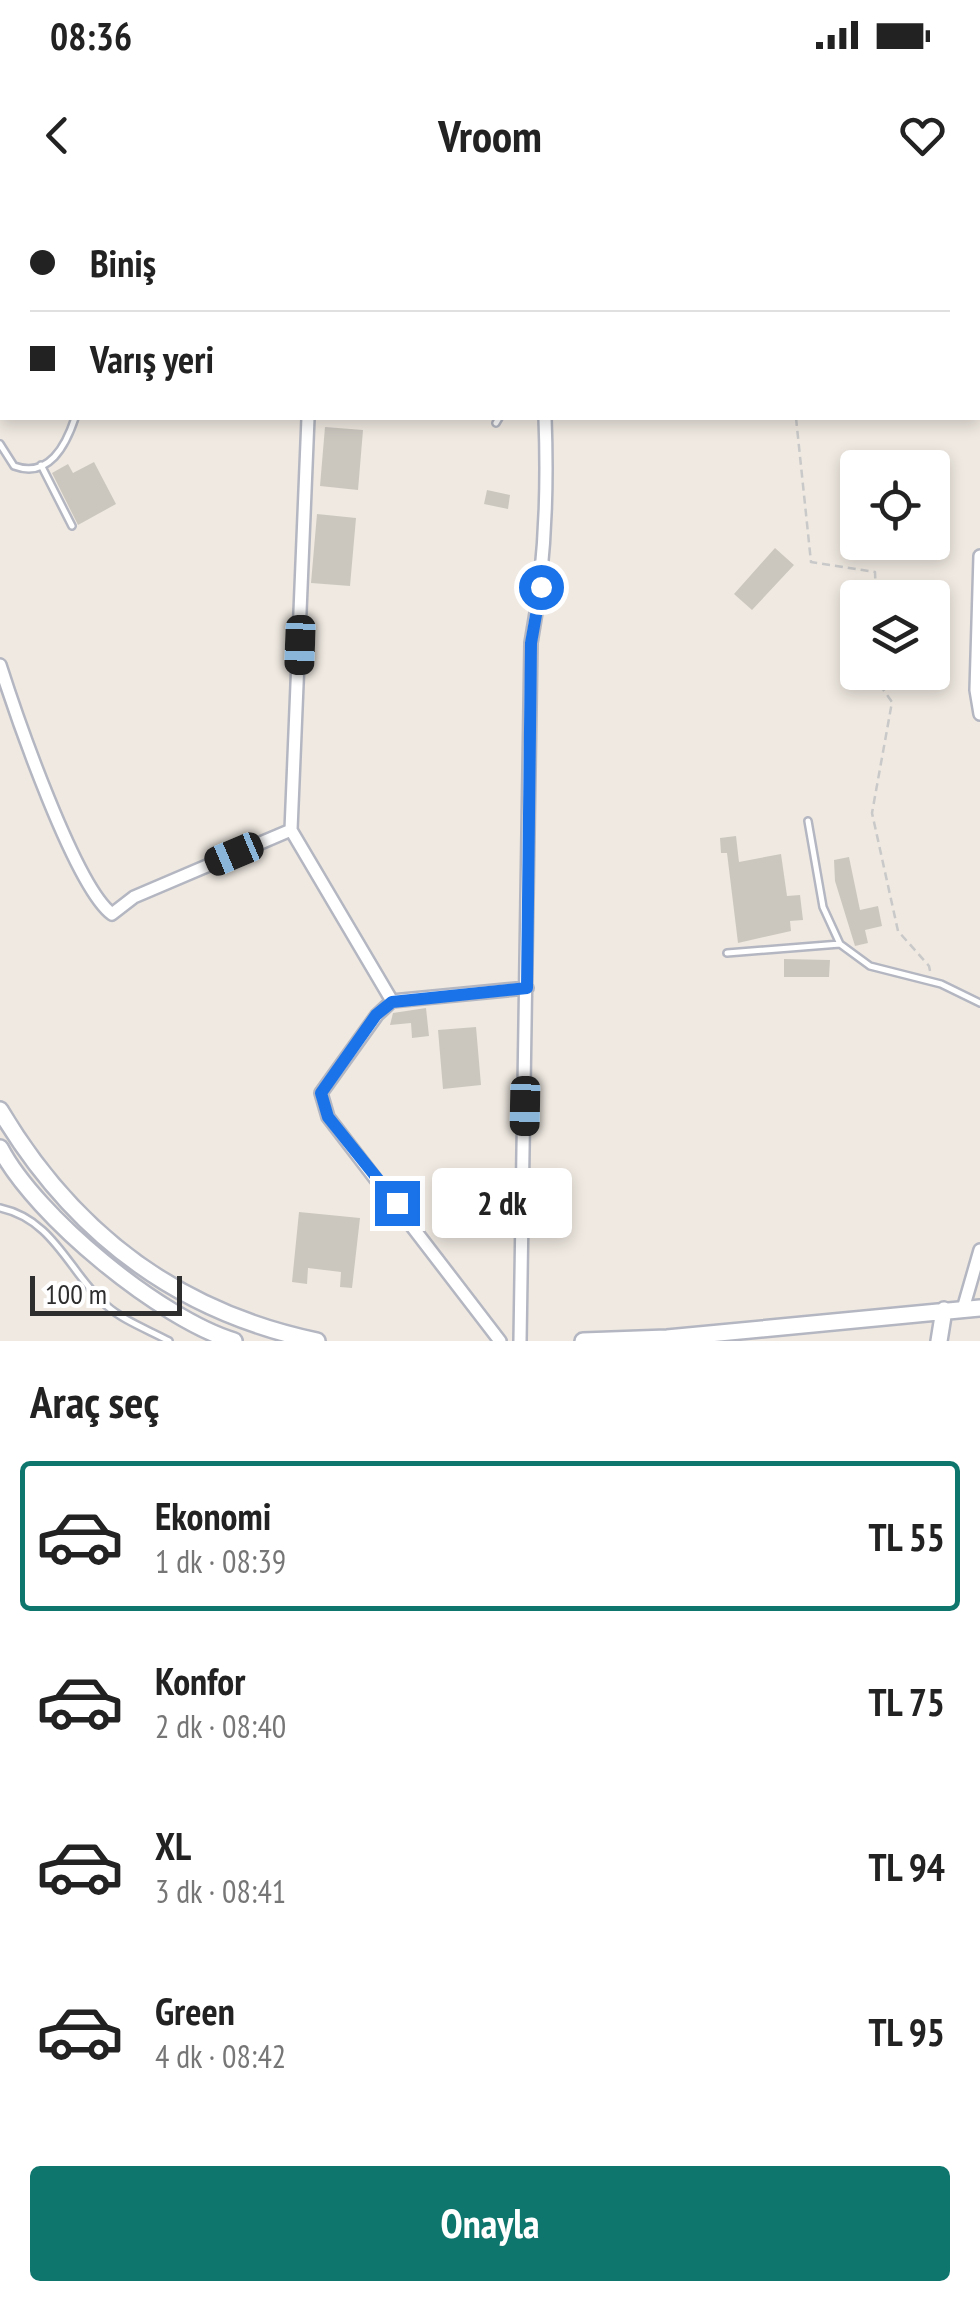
<!DOCTYPE html>
<html lang="tr">
<head>
<meta charset="utf-8">
<style>
  :root { --surface:#fff; --page:#f2f2f2; --text:#222; --muted:#767676; --line:#e0e0e0; --accent:#0f766e }
  body { margin:0; font-family:"PT Sans Narrow",sans-serif; background:var(--page); color:var(--text); height:100vh; display:flex; flex-direction:column; font-size:38px; white-space:nowrap }
  * { box-sizing:border-box; margin:0 }
  p { font-size:32px; color:var(--muted) }
  .icon { flex:none; width:55px; height:55px; fill:none; stroke:currentColor; stroke-width:2; stroke-linecap:round; stroke-linejoin:round }
  .map { position:relative; height:1141px; overflow:hidden }
  .drawer { display:flex; flex-direction:column; background:var(--surface); flex:1 }
  .drawer>* { flex:none }
  .guide { position:absolute; left:0px; top:0px; width:980px; height:220px; box-shadow:0 5px 15px #0003; display:grid; align-content:center; height:220px; padding:0 30px; background:var(--surface) }
  .tools { position:absolute; left:840px; top:250px; display:grid; gap:20px }
  .tools a { display:grid; place-items:center; width:110px; height:110px; border-radius:10px; background:var(--surface); box-shadow:0 5px 15px #0003; font-size:50px }
  .scale { position:absolute; left:30px; bottom:25px; width:152px; box-sizing:border-box; padding-left:10px; border:5px solid #2e2e2e; border-top:0; font-size:28px; line-height:35px; white-space:nowrap; color:#2e2e2e; -webkit-text-stroke:8px #fff; paint-order:stroke }
  .end { position:absolute; width:45px; height:45px; margin:-22px; border:12px solid #1a73e8; background:#fff; box-shadow:0 0 0 5px #fff }
  .from { border-radius:50% }
  .bubble { position:absolute; height:70px; border-radius:10px; background:var(--surface); box-shadow:0 5px 15px #0003; font-size:32px; font-weight:700; line-height:70px; text-align:center }
  .car { position:absolute; width:30px; height:60px; margin:-30px -15px; border-radius:12px; box-shadow:0 0 8px 2px #0007; background:linear-gradient(#222 24%,#8ab4d8 0 40%,#222 0 76%,#8ab4d8 0 86%,#222 0) }
  .guide b { display:flex; align-items:center; gap:35px; height:95px; font-size:38px }
  .guide b+b { border-top:2px solid var(--line) }
  .guide i { width:25px; height:25px; background:var(--text) }
  ul { padding:0; list-style:none }
  li { display:flex; align-items:center; gap:30px; height:150px; margin:0 20px 15px; padding:0 10px; border:5px solid transparent; border-radius:10px }
  li div { flex:1 }
  li b { display:block; font-size:38px }
  li em { font-style:normal; font-weight:700 }
  li.active { border-color:var(--accent) }
  li>.icon { width:90px; height:90px; stroke-width:1.5 }
  h2 { padding:0 30px; font-size:45px; line-height:120px }
  .cta { display:flex; gap:20px; margin-top:auto; padding:20px 30px }
  .cta a { flex:1; height:115px; border-radius:10px; background:var(--accent); color:#fff; font-size:40px; font-weight:700; line-height:115px; text-align:center }
  .status { display:flex; justify-content:space-between; align-items:center; height:70px; padding:0 50px; background:var(--surface); direction:ltr }
  .status svg { height:28px; fill:currentColor }
  header { display:flex; justify-content:space-between; align-items:center; height:130px; padding:0 30px; background:var(--surface); font-size:45px; font-weight:700 }
  .map>svg:first-child { display:block }
</style>
</head>
<body>
<div class="status"><b>08:36</b><svg viewBox="0 0 49 12"><path d="M0 12V9h3v3zM5 12V6h3v6zM10 12V3h3v9zM15 12V0h3v12zM26 1h20v11H26zM47 4h2v5h-2z"/></svg></div>
<header><svg class="icon" aria-label="back" viewBox="0 0 24 24"><path d="M15 5l-7 7 7 7"/></svg>Vroom<svg class="icon" aria-label="heart" viewBox="0 0 24 24"><path d="M12 20l-8-8c-3-5 5-10 8-4 3-6 11-1 8 4z"/></svg></header>
<div class="map">
<svg width="980" height="1141" viewBox="0 0 980 1141">
  <rect width="100%" height="100%" fill="#efe9e1"/>
  <path fill="#cbc7bf" d="M325,227L363,230L358,290L320,286Z
    M94,262L116,304L78,325L52,273L68,264L73,273Z
    M487,290L510,295L508,309L484,304Z
    M317,314L356,318L350,386L311,383Z
    M775,348L794,365L752,410L734,394Z
    M736,636L739,662L781,654L787,696L800,695L803,720L790,721L791,731L738,743L727,653H721L720,638Z
    M849,657L860,710L878,706L882,726L865,730L868,743L855,746L835,681L834,660Z
    M784,759L830,760L829,777H784Z
    M426,808L429,836L412,838L411,823L390,825L393,813Z
    M476,827L481,885L443,889L438,830Z
    M299,1012L360,1018L352,1088L340,1087L341,1072L308,1068L307,1084L292,1082Z"/>
  <g fill="none" stroke-linecap="round" stroke-linejoin="round">
    <defs>
      <path id="service" d="M0,153H2
        M496,223L499,218
        M0,244L14,266C49,279 66,245 75,218
        M41,265L72,326
        M808,621L823,707L840,744L870,766L941,784L980,803
        M727,753L840,744
        M0,1008C55,1020 69,1073 107,1106C124,1121 149,1130 169,1141"/>
      <path id="minor" d="M252,0L254,2
        M766,0V2
        M964,0V2
        M554,2V0
        M308,218L291,630L392,801
        M980,356L976,490L980,514
        M0,465C16,515 75,687 112,714L134,697L291,630
        M963,1109L980,1050
        M500,1141L328,917L321,893L377,815L392,801L527,788
        M520,1141L531,443C545,368 548,294 545,218"/>
      <path id="secondary" d="M15,2L20,0
        M56,2L62,0
        M0,9L2,8
        M0,28L2,27
        M0,910C73,1033 177,1112 317,1141
        M0,948C36,1017 161,1119 234,1141
        M583,1141L667,1138L980,1108
        M939,1141L944,1110"/>
    </defs>
    <use href="#service" stroke="#b4b7c1" stroke-width="10"/>
    <use href="#minor" stroke="#b4b7c1" stroke-width="16"/>
    <use href="#secondary" stroke="#b4b7c1" stroke-width="20"/>
    <path stroke="#c9c9c9" stroke-width="2.5" stroke-dasharray="8 5" stroke-linecap="butt" d="M796,218L811,362L875,372L876,398
      M878,472V482L892,502L872,613L898,731L929,766L931,776"/>
    <use href="#service" stroke="#fff" stroke-width="5"/>
    <use href="#minor" stroke="#fff" stroke-width="11"/>
    <use href="#secondary" stroke="#fff" stroke-width="15"/>
  </g>
  <g fill="none" stroke-linecap="round" stroke-linejoin="round">
    <path stroke="#1a73e8" stroke-width="12" d="M397,1003L328,917L321,893L376,815L392,802L527,788L531,443L541,387"/>
  </g>
</svg>
<div class="tools">
<a><svg class="icon" aria-label="locate" viewBox="0 0 24 24"><circle cx="12" cy="12" r="6"/><path d="M12 2v4M12 18v4M2 12h4M18 12h4"/></svg></a>
<a><svg class="icon" aria-label="layers" viewBox="0 0 24 24"><path d="M12 4l9 5-9 5-9-5zM3 14l9 5 9-5"/></svg></a>
</div>
<div class="scale">100 m</div>
<i class="end from" style="left:541px;top:387px"></i>
<i class="end" style="left:397px;top:1003px"></i>
<div class="bubble" style="left:432px;top:968px;width:140px">2 dk</div>
<i class="car" style="left:300px;top:445px;rotate:182deg"></i>
<i class="car" style="left:234px;top:654px;rotate:247deg"></i>
<i class="car" style="left:525px;top:906px;rotate:181deg"></i>
<div class="guide">
<b><i class="from"></i>Biniş</b>
<b><i></i>Varış yeri</b>
</div>
</div>
<section class="drawer">
<h2>Araç seç</h2>
<ul>
<li class="active"><svg class="icon" aria-label="car" viewBox="0 0 24 24"><path d="M5 17H2v-5l4-1 3-4h7l3 4 3 1v5h-3M9 17h6M6 11h13"/><circle cx="7" cy="17" r="2"/><circle cx="17" cy="17" r="2"/></svg><div><b>Ekonomi</b><p>1 dk · 08:39</p></div><em>TL 55</em></li>
<li><svg class="icon" aria-label="car" viewBox="0 0 24 24"><path d="M5 17H2v-5l4-1 3-4h7l3 4 3 1v5h-3M9 17h6M6 11h13"/><circle cx="7" cy="17" r="2"/><circle cx="17" cy="17" r="2"/></svg><div><b>Konfor</b><p>2 dk · 08:40</p></div><em>TL 75</em></li>
<li><svg class="icon" aria-label="car" viewBox="0 0 24 24"><path d="M5 17H2v-5l4-1 3-4h7l3 4 3 1v5h-3M9 17h6M6 11h13"/><circle cx="7" cy="17" r="2"/><circle cx="17" cy="17" r="2"/></svg><div><b>XL</b><p>3 dk · 08:41</p></div><em>TL 94</em></li>
<li><svg class="icon" aria-label="car" viewBox="0 0 24 24"><path d="M5 17H2v-5l4-1 3-4h7l3 4 3 1v5h-3M9 17h6M6 11h13"/><circle cx="7" cy="17" r="2"/><circle cx="17" cy="17" r="2"/></svg><div><b>Green</b><p>4 dk · 08:42</p></div><em>TL 95</em></li>
</ul>
<div class="cta"><a>Onayla</a></div>
</section>
</body>
</html>
